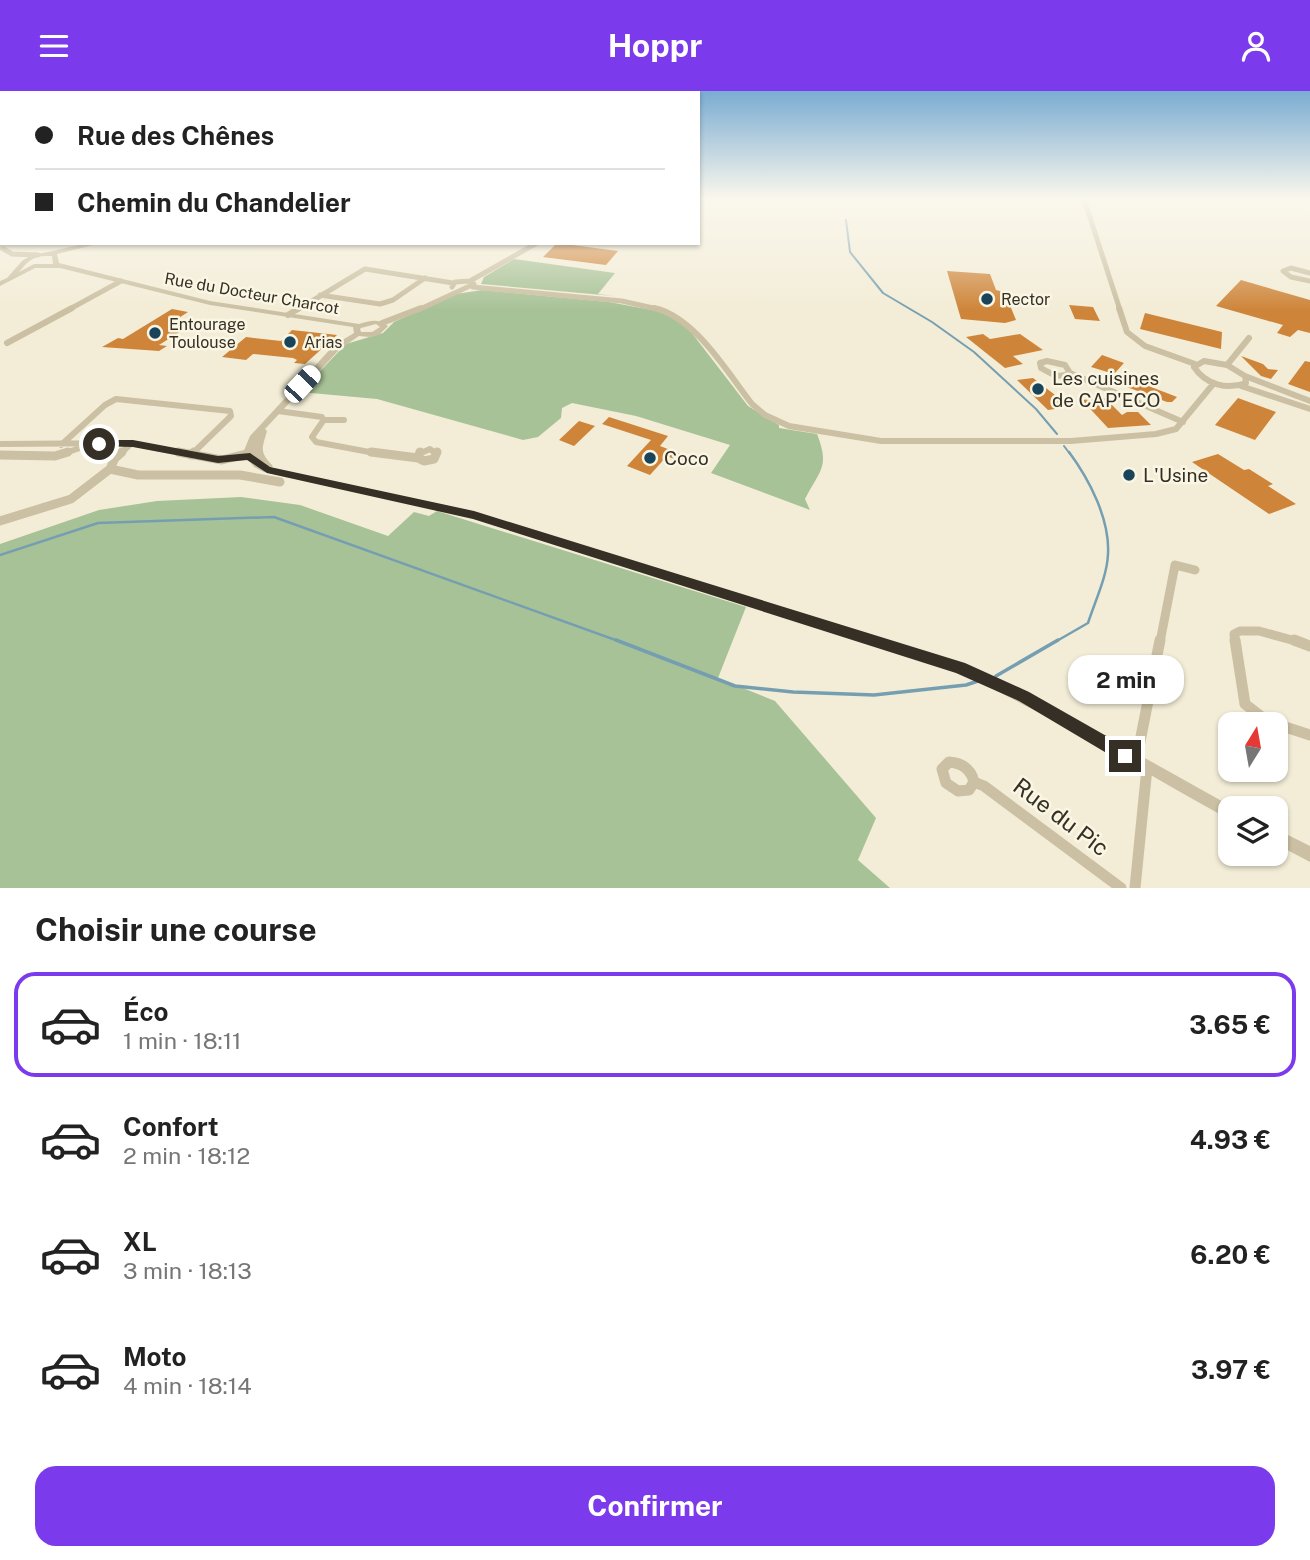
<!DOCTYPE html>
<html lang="fr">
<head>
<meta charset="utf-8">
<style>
  :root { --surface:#fff; --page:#f6f6f6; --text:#222; --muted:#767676; --line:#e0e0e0; --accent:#7c3aed }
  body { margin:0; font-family:"Public Sans",sans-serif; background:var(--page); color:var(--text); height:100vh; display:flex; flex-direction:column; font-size:26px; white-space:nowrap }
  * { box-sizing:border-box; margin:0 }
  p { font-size:23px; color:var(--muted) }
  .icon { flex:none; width:38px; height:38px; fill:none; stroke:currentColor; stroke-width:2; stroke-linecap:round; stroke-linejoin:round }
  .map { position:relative; height:797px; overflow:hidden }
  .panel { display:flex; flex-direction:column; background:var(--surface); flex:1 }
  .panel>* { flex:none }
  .banner { position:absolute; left:0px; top:0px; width:700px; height:154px; box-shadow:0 2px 5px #0004; display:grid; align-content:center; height:154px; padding:0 35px; background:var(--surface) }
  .needle { width:46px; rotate:11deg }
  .controls { position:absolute; left:1218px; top:621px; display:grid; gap:14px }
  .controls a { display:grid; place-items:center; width:70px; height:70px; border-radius:14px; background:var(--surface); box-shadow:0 2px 5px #0004; font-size:35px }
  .end { position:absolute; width:32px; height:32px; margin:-16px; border:9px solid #352f25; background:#fff; box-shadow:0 0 0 4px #fff }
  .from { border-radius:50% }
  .bubble { position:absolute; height:49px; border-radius:21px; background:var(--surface); box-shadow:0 2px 5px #0004; font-size:23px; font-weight:700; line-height:49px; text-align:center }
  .car { position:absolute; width:21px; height:42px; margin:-21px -10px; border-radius:9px; box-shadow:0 0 5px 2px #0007; background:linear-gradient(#fff 24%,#345 0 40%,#fff 0 76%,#345 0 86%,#fff 0) }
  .banner b { display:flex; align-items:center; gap:24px; height:66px; font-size:26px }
  .banner b+b { border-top:2px solid var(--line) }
  .banner i { width:18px; height:18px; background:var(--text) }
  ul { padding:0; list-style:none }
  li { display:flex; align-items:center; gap:21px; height:105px; margin:0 14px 10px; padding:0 21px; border:4px solid transparent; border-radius:21px }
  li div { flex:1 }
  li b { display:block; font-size:26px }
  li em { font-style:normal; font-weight:700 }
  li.active { border-color:var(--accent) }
  li>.icon { width:63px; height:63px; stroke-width:1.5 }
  h2 { padding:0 35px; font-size:32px; line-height:84px }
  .cta { display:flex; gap:14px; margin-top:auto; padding:14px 35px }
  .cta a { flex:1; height:80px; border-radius:21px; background:var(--accent); color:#fff; font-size:28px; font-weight:700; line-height:80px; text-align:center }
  header { display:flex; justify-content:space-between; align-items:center; height:91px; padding:0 35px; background:var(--accent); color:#fff; font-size:32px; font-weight:700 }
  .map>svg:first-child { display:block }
</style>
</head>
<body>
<header><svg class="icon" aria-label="menu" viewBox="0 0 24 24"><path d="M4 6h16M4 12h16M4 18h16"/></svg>Hoppr<svg class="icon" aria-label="person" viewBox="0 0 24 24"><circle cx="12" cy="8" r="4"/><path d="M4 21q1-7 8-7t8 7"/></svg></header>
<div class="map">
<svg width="1310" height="797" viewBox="0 0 1310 797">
  <rect width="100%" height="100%" fill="#f3edd7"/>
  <path fill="#a8c297" d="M514,168L615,182L598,203L614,205L481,193L484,186Z
    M482,199L609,211L668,222L688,237L748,315L779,334V337L817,343C830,376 820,379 805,408L810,419L711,382L730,354L636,325L572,312L562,317L561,327L538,346L523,349L377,308L300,301L346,253L383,242L394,231L456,203Z
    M241,406L300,414L388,445L414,421L429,425L437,420L746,516L718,587L775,610L876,727L858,769L890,797H0V453L99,419L157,410Z"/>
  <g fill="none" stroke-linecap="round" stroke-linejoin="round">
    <path stroke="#759fb1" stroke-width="2" d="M846,129L850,161L883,202L932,231L974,261L1036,318L1057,343
      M1064,355L1070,363"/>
    <path stroke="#759fb1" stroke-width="2.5" d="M0,464L98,432L274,426L621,551
      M1055,551L1088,532C1095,510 1107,486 1108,463C1110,428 1089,388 1069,361"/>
    <path stroke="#759fb1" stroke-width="3.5" d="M616,549L735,595L793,601L874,604L966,594L978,590
      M996,585L1058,549"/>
  </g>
  <path fill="#ce853a" d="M557,152L618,160L606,174L543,166Z
    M947,180L990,183L996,199L1016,204L1020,213L1009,212L1016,229L1005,232L961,228Z
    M1241,189L1310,209V242L1298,239L1290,246L1277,242L1283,234L1216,215Z
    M1069,214L1093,216L1100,230L1075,228Z
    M172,218L188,221L168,234L186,237L159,254L167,255L159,260L102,256L118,247L123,248Z
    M1145,222L1222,241L1221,258L1140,238Z
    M292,239L337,244L305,273L294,272L297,269L293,267L253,263L246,269L222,266L246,246L281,250Z
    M983,243L990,248L1020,243L1043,259L1013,265L1023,273L1005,277L966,246Z
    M1102,264L1124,272L1114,283L1091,276Z
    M1241,265L1263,273L1268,278L1278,279L1271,288L1261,285Z
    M1305,270L1310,271V301L1288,293Z
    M1125,286L1172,304L1177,306L1172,311H1167L1119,293Z
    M1033,287L1059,307L1064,308L1068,316L1048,319L1017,289Z
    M1105,307L1122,324L1127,321H1138L1151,334L1108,337L1082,309Z
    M1238,307L1276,321L1255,349L1215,334Z
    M609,326L668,345L660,355L686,365L681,371L667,365L650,384L627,375L651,349L602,333Z
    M579,330L595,335L574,355L559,349Z
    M1218,363L1244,379L1249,378L1273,393L1268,395L1296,413L1269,423L1192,371Z"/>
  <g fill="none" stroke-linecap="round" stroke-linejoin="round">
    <path stroke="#cbc0a3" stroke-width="5" d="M1084,108L1120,219
      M0,156L12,163L38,164
      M1310,182L1291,177L1283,180L1291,186L1310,190
      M452,196L455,191L470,190L537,152
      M473,196L622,210L662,219
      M320,204L380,213L393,209L425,187
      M68,219L121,190
      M297,219L365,178L453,192
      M418,219L474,193L470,190"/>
    <path stroke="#cbc0a3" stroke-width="6" d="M654,217C695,226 727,281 752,313L765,324L789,335L881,350H1071L1156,343L1176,338L1214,292
      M1119,217L1127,241L1145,255L1195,273
      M288,224L299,217
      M382,232L421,217
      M7,252L72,217
      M1047,270L1065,274L1070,282C1059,288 1051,283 1041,277L1040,272Z
      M1204,270L1227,274L1245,285L1246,292C1227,299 1206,294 1194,276Z
      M1227,274L1249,247
      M1070,282L1183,331
      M1245,285L1310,310
      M1241,295L1310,318
      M278,320L322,326L323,330L312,346L316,351L380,363
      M323,329H344
      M0,353L129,352L187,363
      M61,354L105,314L116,308L230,320L231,325L192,363
      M62,363L80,357
      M120,363L132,352
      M253,363L254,359
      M419,363L430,358L436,363"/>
    <path stroke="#cbc0a3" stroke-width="9" d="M122,361L115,367L110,378L138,384H240L280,391
      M178,361L222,369L254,361
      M371,361L418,367
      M420,361L418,367L424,370L434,368L437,361
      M0,364L55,365L68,361
      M191,364L194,361
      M0,430L71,408L110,378
      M1160,551L1175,474L1195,479
      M1235,551L1234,543L1240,540H1259L1299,551"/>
    <path stroke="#cbc0a3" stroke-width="11" d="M1235,549L1245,613L1267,630L1310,644
      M1294,549L1310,555
      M949,671C962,672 971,678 974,691L969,699L958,700L946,692L942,678Z
      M1136,671L1160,549
      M974,691L984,695L1121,797
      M1135,797L1147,677"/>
    <path fill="#cbc0a3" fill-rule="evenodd" d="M88,152H101L57,163L59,172L210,210L359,233C370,230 378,227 388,235L379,244L369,246L359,245L340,258L265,338L267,340C262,358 259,361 273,375L271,377L474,421L960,572L999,589L1068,624L1236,718H1230V728L1225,726C1136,677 1049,623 957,581L473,427L264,381L254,376L243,362L250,345L334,254L354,242L353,236L210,214L60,177H35L0,195V190L7,187L22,170L31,164L48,161ZM46,165H52L53,173H34L19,181C27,171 33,165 46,165ZM376,233L380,236L372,241H361L360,238L361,237Z
      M1276,738L1310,755V771L1276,753Z"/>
  </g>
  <linearGradient id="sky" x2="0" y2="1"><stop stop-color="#7aacd2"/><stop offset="0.49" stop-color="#faf7ed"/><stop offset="1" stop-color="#faf7ed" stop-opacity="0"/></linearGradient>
  <rect width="1310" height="219" fill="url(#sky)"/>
  <path fill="#352f25" d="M99,349H133L218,365L250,362L270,376L474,420L965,572L1029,601L1131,659L1133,665L1131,670L1125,672L1120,670L1019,610L956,582L473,428L267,382L247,369L218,372L133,356L95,355V350Z"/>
  <g fill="#194459" stroke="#faf6e4" stroke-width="2.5">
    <circle cx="987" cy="208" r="7"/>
    <circle cx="155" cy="242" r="7"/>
    <circle cx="290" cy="251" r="7"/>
    <circle cx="1038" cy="298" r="7"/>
    <circle cx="650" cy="367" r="7"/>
    <circle cx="1129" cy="384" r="7"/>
  </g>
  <g text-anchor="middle" stroke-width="5" stroke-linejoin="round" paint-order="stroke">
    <g font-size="16" fill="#352f25" stroke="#faf6e4">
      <text transform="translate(252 202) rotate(10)" y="6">Rue du Docteur Charcot</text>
    </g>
    <g font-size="16" fill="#352f25" stroke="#faf6e4" text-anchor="start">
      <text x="1001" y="214">Rector</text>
      <text x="169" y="239">Entourage<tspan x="169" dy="18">Toulouse</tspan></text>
      <text x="304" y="257">Arias</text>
    </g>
    <g font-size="19" fill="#352f25" stroke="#faf6e4" text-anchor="start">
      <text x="1052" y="294">Les cuisines<tspan x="1052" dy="22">de CAP'ECO</tspan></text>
      <text x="664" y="374">Coco</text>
      <text x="1143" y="391">L'Usine</text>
    </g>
    <g font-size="23" fill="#352f25" stroke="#faf6e4">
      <text transform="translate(1061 726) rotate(37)" y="8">Rue du Pic</text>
    </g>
  </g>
</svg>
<div class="controls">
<a><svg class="needle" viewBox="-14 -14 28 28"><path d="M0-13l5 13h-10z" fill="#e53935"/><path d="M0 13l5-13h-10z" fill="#767676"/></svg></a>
<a><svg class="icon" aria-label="layers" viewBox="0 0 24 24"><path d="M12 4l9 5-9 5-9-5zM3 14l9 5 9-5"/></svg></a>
</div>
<i class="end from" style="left:99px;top:353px"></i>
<i class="end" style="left:1125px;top:665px"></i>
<div class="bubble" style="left:1068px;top:564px;width:116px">2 min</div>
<i class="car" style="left:302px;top:293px;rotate:43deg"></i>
<div class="banner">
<b><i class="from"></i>Rue des Chênes</b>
<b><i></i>Chemin du Chandelier</b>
</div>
</div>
<section class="panel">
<h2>Choisir une course</h2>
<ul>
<li class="active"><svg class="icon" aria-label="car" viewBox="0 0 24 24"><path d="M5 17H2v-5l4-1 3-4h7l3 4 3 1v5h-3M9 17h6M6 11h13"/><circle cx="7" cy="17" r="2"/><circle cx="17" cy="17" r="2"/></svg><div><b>Éco</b><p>1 min · 18:11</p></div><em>3.65 €</em></li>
<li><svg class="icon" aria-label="car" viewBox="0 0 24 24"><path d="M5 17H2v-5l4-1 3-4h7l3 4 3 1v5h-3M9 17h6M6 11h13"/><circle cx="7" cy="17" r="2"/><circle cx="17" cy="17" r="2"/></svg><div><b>Confort</b><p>2 min · 18:12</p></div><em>4.93 €</em></li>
<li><svg class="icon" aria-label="car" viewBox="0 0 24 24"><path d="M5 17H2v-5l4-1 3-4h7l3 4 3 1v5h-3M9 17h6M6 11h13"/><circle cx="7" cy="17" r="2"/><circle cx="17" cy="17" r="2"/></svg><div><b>XL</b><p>3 min · 18:13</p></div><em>6.20 €</em></li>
<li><svg class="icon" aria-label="car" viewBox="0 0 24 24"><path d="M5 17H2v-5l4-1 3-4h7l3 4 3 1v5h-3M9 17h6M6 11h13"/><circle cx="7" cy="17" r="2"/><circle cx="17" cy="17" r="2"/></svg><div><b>Moto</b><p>4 min · 18:14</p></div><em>3.97 €</em></li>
</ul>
<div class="cta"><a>Confirmer</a></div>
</section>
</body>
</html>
